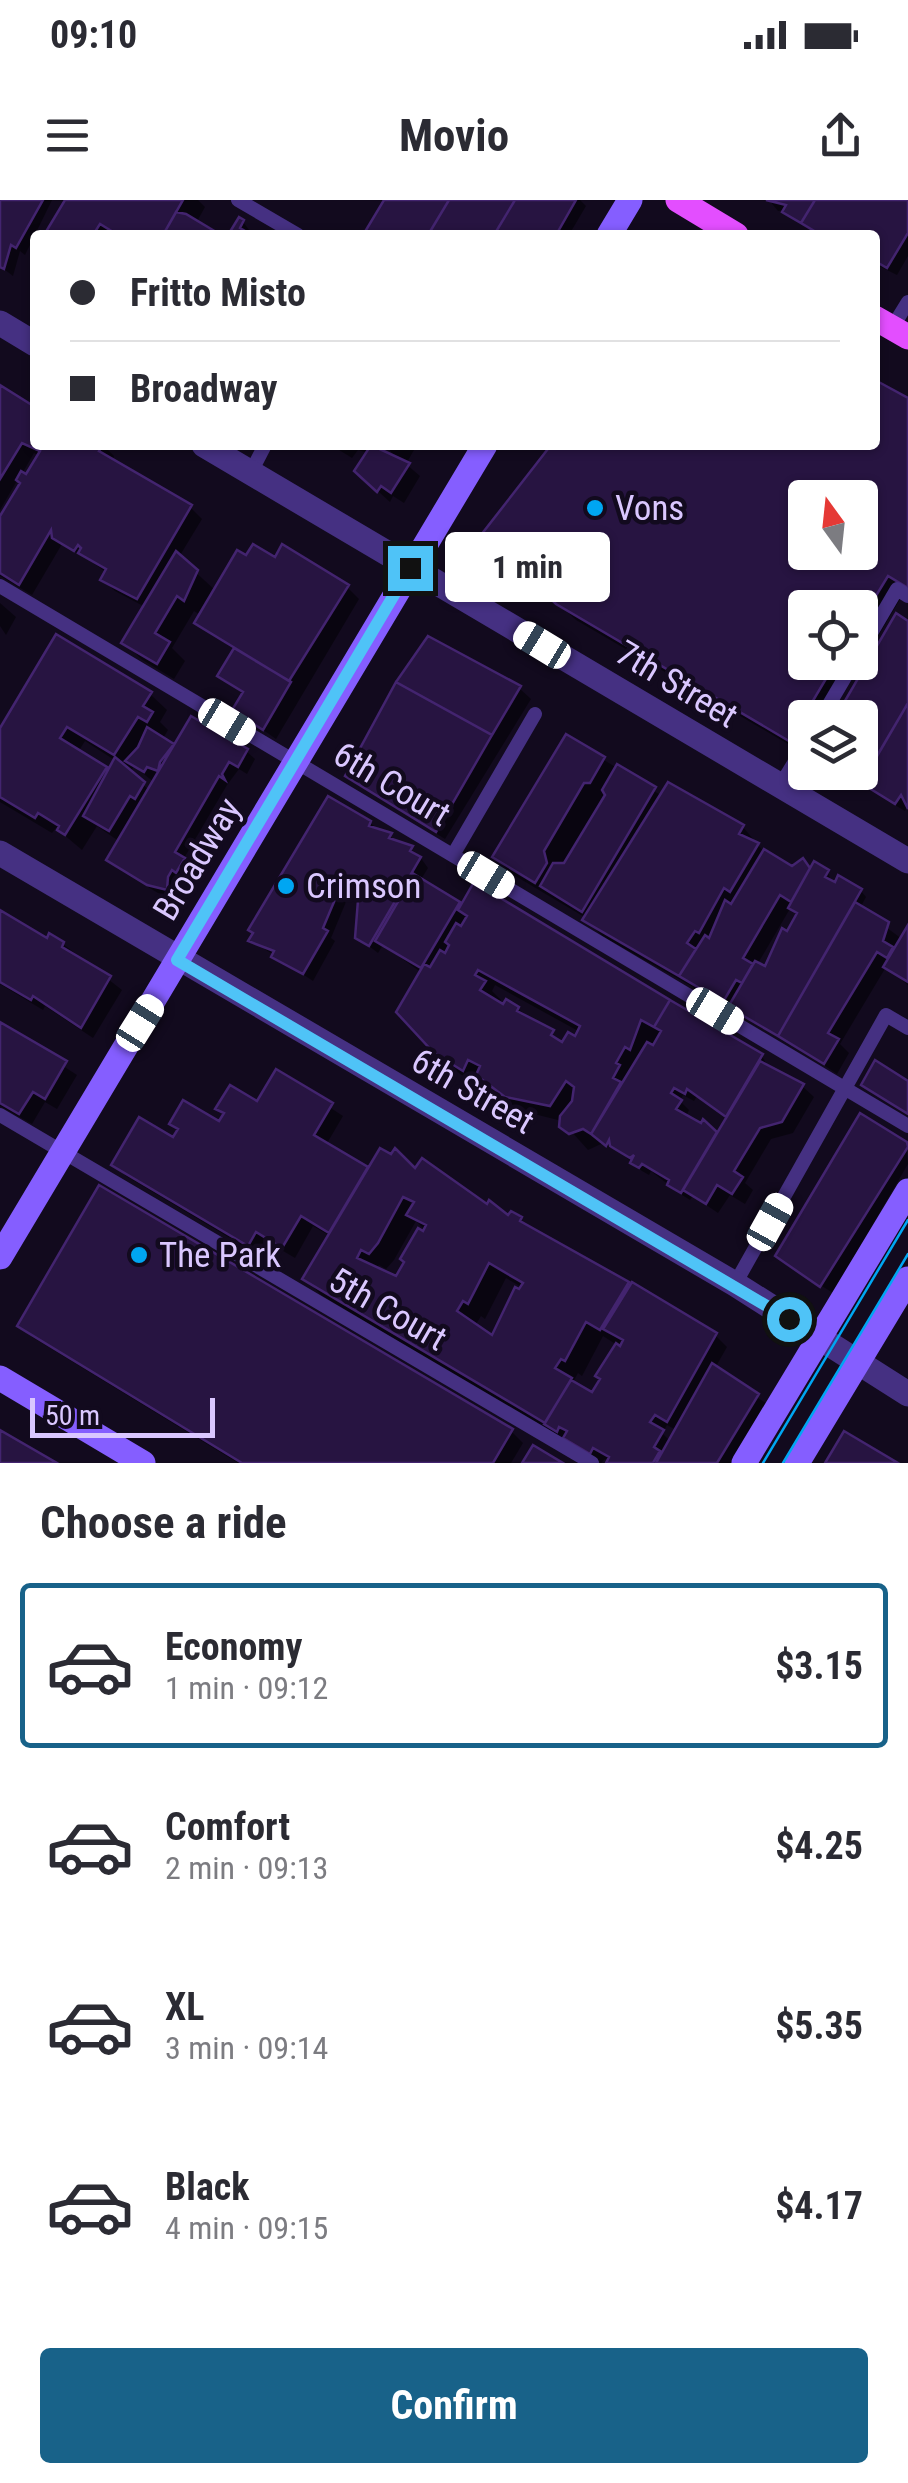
<!DOCTYPE html>
<html lang="en">
<head>
<meta charset="utf-8">
<style>
  :root { --surface:#fff; --page:#f2f2f3; --text:#2b2b33; --muted:#7c7c81; --line:#e1e1e2; --accent:#186289 }
  body { margin:0; font-family:"Roboto Condensed",sans-serif; background:var(--page); color:var(--text); height:100vh; display:flex; flex-direction:column; font-size:38px; white-space:nowrap }
  * { box-sizing:border-box; margin:0 }
  p { font-size:32px; color:var(--muted) }
  .icon { flex:none; width:55px; height:55px; fill:none; stroke:currentColor; stroke-width:2; stroke-linecap:round; stroke-linejoin:round }
  .map { position:relative; height:1263px; overflow:hidden }
  .panel { display:flex; flex-direction:column; background:var(--surface); flex:1 }
  .panel>* { flex:none }
  .top-card { position:absolute; left:30px; top:30px; width:850px; height:220px; border-radius:10px; box-shadow:0 2px 8px #0004; display:grid; align-content:center; height:220px; padding:0 40px; background:var(--surface) }
  .needle { width:65px; rotate:345deg }
  .controls { position:absolute; left:788px; top:280px; display:grid; gap:20px }
  .controls a { display:grid; place-items:center; width:90px; height:90px; border-radius:10px; background:var(--surface); box-shadow:0 2px 8px #0004; font-size:50px }
  .scale { position:absolute; left:30px; bottom:25px; width:185px; box-sizing:border-box; padding-left:10px; border:5px solid #dac7ff; border-top:0; font-size:28px; line-height:35px; white-space:nowrap; color:#dac7ff; -webkit-text-stroke:8px #120a1e; paint-order:stroke }
  .end { position:absolute; width:45px; height:45px; margin:-22px; border:12px solid #4fc3f7; background:#111; box-shadow:0 0 0 5px #111 }
  .from { border-radius:50% }
  .bubble { position:absolute; height:70px; border-radius:10px; background:var(--surface); box-shadow:0 2px 8px #0004; font-size:32px; font-weight:700; line-height:70px; text-align:center }
  .car { position:absolute; width:30px; height:60px; margin:-30px -15px; border-radius:12px; box-shadow:0 0 8px 2px #0007; background:linear-gradient(#fff 24%,#345 0 40%,#fff 0 76%,#345 0 86%,#fff 0) }
  .top-card b { display:flex; align-items:center; gap:35px; height:95px; font-size:38px }
  .top-card b+b { border-top:2px solid var(--line) }
  .top-card i { width:25px; height:25px; background:var(--text) }
  ul { padding:0; list-style:none }
  li { display:flex; align-items:center; gap:30px; height:165px; margin:0 20px 15px; padding:0 20px; border:5px solid transparent; border-radius:10px }
  li div { flex:1 }
  li b { display:block; font-size:38px }
  li em { font-style:normal; font-weight:700 }
  li.on { border-color:var(--accent) }
  li>.icon { width:90px; height:90px; stroke-width:1.5 }
  h2 { padding:0 40px; font-size:45px; line-height:120px }
  .cta { display:flex; gap:20px; margin-top:auto; padding:20px 40px }
  .cta a { flex:1; height:115px; border-radius:10px; background:var(--accent); color:#fff; font-size:40px; font-weight:700; line-height:115px; text-align:center }
  .status { display:flex; justify-content:space-between; align-items:center; height:70px; padding:0 50px; background:var(--surface); direction:ltr }
  .status svg { height:28px; fill:currentColor }
  header { display:flex; justify-content:space-between; align-items:center; height:130px; padding:0 40px; background:var(--surface); font-size:45px; font-weight:700 }
  .map>svg:first-child { display:block }
</style>
</head>
<body>
<div class="status"><b>09:10</b><svg viewBox="0 0 49 12"><path d="M0 12V9h3v3zM5 12V6h3v6zM10 12V3h3v9zM15 12V0h3v12zM26 1h20v11H26zM47 4h2v5h-2z"/></svg></div>
<header><svg class="icon" aria-label="menu" viewBox="0 0 24 24"><path d="M4 6h16M4 12h16M4 18h16"/></svg>Movio<svg class="icon" aria-label="share" viewBox="0 0 24 24"><path d="M12 15V3M7 8l5-5 5 5M5 13v7h14v-7"/></svg></header>
<div class="map">
<svg width="908" height="1263" viewBox="0 0 908 1263">
  <rect width="100%" height="100%" fill="#120a1e"/>
  <path fill="#0007" fill-rule="evenodd" d="M0,0H52L25,55L20,51L13,76L0,66Z
    M68,0H198L205,7L195,25L215,35H47Z
    M387,0H580L586,6L569,35H366Z
    M769,0H908V56L897,75L875,64V35H821L784,10L778,11Z
    M243,22L253,35H231Z
    M875,183L908,201L905,391L829,518H805V554L576,420L550,396L503,376L485,359L554,245H875ZM805,298H860V352H805ZM805,408H860V462H805Z
    M0,189L35,212V245H103L114,256L112,261L190,307L202,319L179,357L216,391L247,359L275,360L347,387L359,399L276,539L235,510L244,495L220,476L236,451L197,423L202,416L194,411L172,448L185,461L174,479L141,459L125,442L145,407L115,391L103,380L107,373L88,359L62,344L32,395L0,376V321L23,283L18,279L0,310ZM34,253L40,256L27,277L22,274Z
    M331,245H374L395,257L386,245H409L414,250L406,264L420,276L404,303L393,296L390,302L369,283V253L358,250L352,258Z
    M0,403L16,417L6,435L0,426Z
    M908,423V605L905,611L839,572H860V518Z
    M519,488L531,499L445,639L350,580L348,576Z
    M150,494L167,510L160,522L168,530L162,540L175,549L246,551L255,559L247,574L239,569L227,585L183,660L192,669L186,680L180,677L175,697L158,693L118,669L109,660L120,642L97,626L82,650L56,628L52,633L0,602V533ZM85,541L116,561L110,571L78,552ZM134,566L155,583L150,591L130,573Z
    M567,537L662,596L743,627L764,652L792,668L803,661L821,689L829,674L830,682L836,686L839,679L861,691L866,697L860,708L902,739L908,729V785L886,767L840,844L849,853L837,874L782,837L602,736L586,718L512,674L495,657ZM791,707L799,715L766,770L757,765Z
    M370,623L420,657L428,668L420,681L463,706L673,804L762,856L769,869L802,886L814,897L793,933L771,939L745,983L753,990L745,1004L730,995L718,1013L693,996L690,1000L679,993L651,971L649,975L642,971L619,951L601,944L588,950L562,921L518,910L483,879L480,886L460,874L442,856L422,773L383,745L378,753L357,737L361,704L348,697L331,738L335,741L313,781L251,740ZM495,785L580,832L576,840L564,843L518,809L498,804L501,800L492,791ZM683,895L694,901L697,896L728,918L718,936L704,923L702,927L686,916L689,910L680,901Z
    M0,713L47,741L63,744L122,790L93,838L45,806L43,810L0,784Z
    M0,825L77,875L57,909L45,902L32,924L0,906Z
    M277,873L343,916L326,945L369,972L381,951L391,957L395,952L416,972L422,961L488,1008L490,1004L509,1019L512,1014L530,1029L715,1135L727,1147L715,1168L767,1204L731,1263H609L605,1259L601,1263L321,1095L305,1078L330,1036L313,1026L295,1058L268,1042L260,1056L126,976L114,964L140,920L174,940L179,931L172,923L184,904L220,925L226,915L218,908L230,888L258,905ZM416,1021L433,1038L418,1032L397,1079L376,1070L379,1065L386,1069L394,1060ZM506,1078L523,1088L516,1090L493,1138L475,1126L481,1116L485,1119ZM603,1136L617,1145L598,1176L603,1180L593,1196L573,1182L578,1173L582,1176ZM667,1225L676,1230L669,1240L662,1233Z
    M908,884V916L864,885Z
    M906,944L908,964L833,1093L779,1059Z
    M20,1126L511,1231L523,1243L511,1263H238L32,1137Z"/>
  <path fill="#271441" stroke="#43246f" stroke-width="2.5" fill-rule="evenodd" d="M0,0H43L16,48L11,45L4,69L0,67Z
    M65,0H183L163,35H118L100,24L93,35H44Z
    M384,0H449L428,35H363Z
    M449,0H515L494,35H428Z
    M515,0H576L556,35H494Z
    M766,0H815L801,23L782,12L786,5Z
    M815,0H908V33L887,68L875,61V35H821L801,23Z
    M176,12L186,14L221,35H163Z
    M239,17L244,20L240,28L252,35H228Z
    M875,180L908,198V388L888,376L860,422V408H805V462H836L789,541L556,404L531,380L483,360L476,346L481,335L551,245H875ZM805,298H860V352H805Z
    M0,185L35,207V245H103L99,251L192,305L137,399L100,380L106,369L78,353L81,348L78,345L74,351L52,338L51,330L19,385L0,373V316L20,283L16,280L21,271L26,274L40,251L22,243L0,279Z
    M371,245L410,263L391,293L381,286L377,292L354,271Z
    M253,344L275,357L282,344L349,385L289,481L194,423L237,350L246,355Z
    M176,351L198,370L184,401L177,396L155,433L170,442L157,464L121,443Z
    M896,413L908,421V503L869,570L860,568V518H835Z
    M56,434L152,492L143,506L153,512L147,522L138,517L114,555L67,527L60,538L107,567L65,635L57,630L59,626L38,613L35,618L0,597V528Z
    M428,436L521,486L492,535L396,482Z
    M234,448L291,482L263,530L232,510L243,492L217,476Z
    M396,482L492,535L436,632L345,576Z
    M908,503V609L901,595L895,604L861,583Z
    M191,516L248,549L238,567L229,562L222,574L225,580L219,576L175,652L185,658L176,673L172,670L168,677L167,690L147,685L106,660Z
    M147,527L174,544L160,562L158,571L147,567L144,572L125,561L138,547Z
    M566,534L605,557L590,583H584L544,651L547,663L535,683L492,657Z
    M115,557L145,582L135,599L130,596L109,631L83,616Z
    M617,564L656,587L582,712L540,686L553,663H564L605,595L602,590Z
    M668,582L744,625L739,634L759,643L730,692L724,688L699,733L695,731L687,743L696,749L679,776L582,720Z
    M328,596L371,621L369,626L392,633L389,638L413,646L410,651L421,657L369,746L355,738L358,700L339,690L323,728L328,731L303,774L271,757L274,751L248,741L253,733L248,730Z
    M764,649L792,666L803,658L810,668L791,702L780,695L743,758L753,764L742,783L736,780L723,802L679,776L705,735L709,738L725,700L731,704Z
    M814,661L829,670L825,677L835,682L838,675L862,689L778,836L728,807L755,761L765,766L782,728L787,731L797,713L788,708Z
    M414,674L460,702L421,768L375,741Z
    M474,682L670,800L654,827L641,820L630,850L625,847L616,863L620,865L613,878L621,882L591,934L583,929L569,934L559,927L560,916L572,901L574,887L566,881L550,906L505,897L476,875L480,866L468,860L463,871L434,853L396,812L424,764L430,767L440,750L445,753L449,745L445,742L456,723L461,726L467,716L458,710ZM478,770L580,826L575,836L568,832L562,842L551,835L554,830L517,811L519,807L506,799L503,804L480,790L486,781L475,775Z
    M855,702L889,722L883,741L893,747L887,758L877,752L828,833L839,839L824,864L778,836Z
    M0,710L47,738L49,733L64,742L62,747L111,776L81,828L33,796L31,800L0,782Z
    M908,725V782L883,767Z
    M670,800L763,854L726,917L687,889L685,894L674,888L671,893L682,900L676,909L701,923L703,919L717,932L681,993L667,985L669,980L642,964L639,968L630,963L634,955L630,958L610,946L609,940L606,946L591,934L647,842L653,845L661,831L654,827Z
    M0,822L67,861L45,899L33,892L19,914L0,903Z
    M875,860L908,881V914L861,885Z
    M760,861L804,884L782,922L760,928L734,971L743,977L732,994L717,985L706,1004L683,990Z
    M276,869L333,903L314,935L368,967L329,1033L301,1016L282,1048L256,1032L248,1046L111,965L139,917L173,937L178,929L169,924L183,900L219,921L224,913L215,909L230,885L257,901Z
    M860,913L907,942L908,947L820,1087L775,1056Z
    M380,948L391,954L395,948L415,968L422,958L487,1004L489,1000L508,1015L511,1011L522,1017L520,1021L629,1082L600,1130L586,1122L565,1161L561,1159L555,1168L572,1178L545,1223L302,1079ZM403,997L414,1002L406,1015L426,1025L423,1031L418,1028L400,1059L404,1062L396,1076L357,1058L361,1050L369,1054L378,1043ZM489,1063L523,1083L519,1089L515,1087L492,1135L457,1111L463,1101L468,1104Z
    M99,985L513,1229L493,1263H242L17,1126Z
    M632,1082L717,1133L667,1222L655,1215L650,1222L664,1230L654,1247L660,1251L653,1263H606L609,1257L593,1248L590,1254L563,1238L567,1231L559,1227L557,1232L544,1224L571,1180L592,1192L600,1179L595,1176L616,1143L620,1146L623,1140L603,1129Z
    M712,1163L759,1194L717,1263H656Z
    M0,1230L57,1263H0Z
    M844,1231L898,1263H825Z
    M533,1245L563,1263H522Z"/>
  <g fill="none" stroke-linecap="round" stroke-linejoin="round">
    <path stroke="#453082" stroke-width="14" d="M238,0L298,35
      M892,128L908,102
      M251,272L265,245
      M0,386L908,926
      M860,452L897,389L908,396
      M821,518L854,462
      M780,586L805,545
      M453,655L535,514
      M0,915L592,1263
      M735,1084L886,815L908,828"/>
    <path stroke="#453082" stroke-width="25" d="M0,123L35,144
      M204,245L908,661
      M0,653L735,1084L908,1194"/>
    <path stroke="#855eff" stroke-width="25" d="M609,35L630,0
      M0,1057L485,245
      M0,1178L143,1263
      M744,1263L908,991
      M797,1263L908,1079"/>
    <path stroke="#e34eff" stroke-width="25" d="M678,0L736,35
      M875,118L908,137"/>
    <path stroke="#00a6f2" stroke-width="2.5" d="M763,1263L908,1020
      M783,1263L908,1054"/>
  </g>
  <g fill="none" stroke-linecap="round" stroke-linejoin="round">
    <path stroke="#4fc3f7" stroke-width="12" d="M410,368L177,760L789,1119"/>
  </g>
  <g fill="#00a6f2" stroke="#120a1e" stroke-width="4">
    <circle cx="595" cy="308" r="10"/>
    <circle cx="286" cy="686" r="10"/>
    <circle cx="139" cy="1055" r="10"/>
  </g>
  <g text-anchor="middle" stroke-width="9" stroke-linejoin="round" paint-order="stroke">
    <g font-size="35" fill="#dac7ff" stroke="#120a1e" text-anchor="start">
      <text x="615" y="320">Vons</text>
      <text x="306" y="698">Crimson</text>
      <text x="159" y="1067">The Park</text>
    </g>
    <g font-size="35" fill="#dac7ff" stroke="#120a1e">
      <text transform="translate(677 484) rotate(31)" y="12">7th Street</text>
      <text transform="translate(392 584) rotate(31)" y="12">6th Court</text>
      <text transform="translate(197 659) rotate(-59)" y="12">Broadway</text>
      <text transform="translate(473 891) rotate(30)" y="12">6th Street</text>
      <text transform="translate(388 1109) rotate(30)" y="12">5th Court</text>
    </g>
  </g>
</svg>
<div class="controls">
<a><svg class="needle" viewBox="-14 -14 28 28"><path d="M0-13l5 13h-10z" fill="#e53935"/><path d="M0 13l5-13h-10z" fill="#7c7c81"/></svg></a>
<a><svg class="icon" aria-label="locate" viewBox="0 0 24 24"><circle cx="12" cy="12" r="6"/><path d="M12 2v4M12 18v4M2 12h4M18 12h4"/></svg></a>
<a><svg class="icon" aria-label="layers" viewBox="0 0 24 24"><path d="M12 4l9 5-9 5-9-5zM3 14l9 5 9-5"/></svg></a>
</div>
<div class="scale">50 m</div>
<i class="end from" style="left:789px;top:1119px"></i>
<i class="end" style="left:410px;top:368px"></i>
<div class="bubble" style="left:445px;top:332px;width:165px">1 min</div>
<i class="car" style="left:542px;top:445px;rotate:301deg"></i>
<i class="car" style="left:227px;top:522px;rotate:121deg"></i>
<i class="car" style="left:486px;top:675px;rotate:121deg"></i>
<i class="car" style="left:715px;top:811px;rotate:121deg"></i>
<i class="car" style="left:140px;top:823px;rotate:32deg"></i>
<i class="car" style="left:770px;top:1022px;rotate:29deg"></i>
<div class="top-card">
<b><i class="from"></i>Fritto Misto</b>
<b><i></i>Broadway</b>
</div>
</div>
<section class="panel">
<h2>Choose a ride</h2>
<ul>
<li class="on"><svg class="icon" aria-label="car" viewBox="0 0 24 24"><path d="M5 17H2v-5l4-1 3-4h7l3 4 3 1v5h-3M9 17h6M6 11h13"/><circle cx="7" cy="17" r="2"/><circle cx="17" cy="17" r="2"/></svg><div><b>Economy</b><p>1 min · 09:12</p></div><em>$3.15</em></li>
<li><svg class="icon" aria-label="car" viewBox="0 0 24 24"><path d="M5 17H2v-5l4-1 3-4h7l3 4 3 1v5h-3M9 17h6M6 11h13"/><circle cx="7" cy="17" r="2"/><circle cx="17" cy="17" r="2"/></svg><div><b>Comfort</b><p>2 min · 09:13</p></div><em>$4.25</em></li>
<li><svg class="icon" aria-label="car" viewBox="0 0 24 24"><path d="M5 17H2v-5l4-1 3-4h7l3 4 3 1v5h-3M9 17h6M6 11h13"/><circle cx="7" cy="17" r="2"/><circle cx="17" cy="17" r="2"/></svg><div><b>XL</b><p>3 min · 09:14</p></div><em>$5.35</em></li>
<li><svg class="icon" aria-label="car" viewBox="0 0 24 24"><path d="M5 17H2v-5l4-1 3-4h7l3 4 3 1v5h-3M9 17h6M6 11h13"/><circle cx="7" cy="17" r="2"/><circle cx="17" cy="17" r="2"/></svg><div><b>Black</b><p>4 min · 09:15</p></div><em>$4.17</em></li>
</ul>
<div class="cta"><a>Confirm</a></div>
</section>
</body>
</html>
